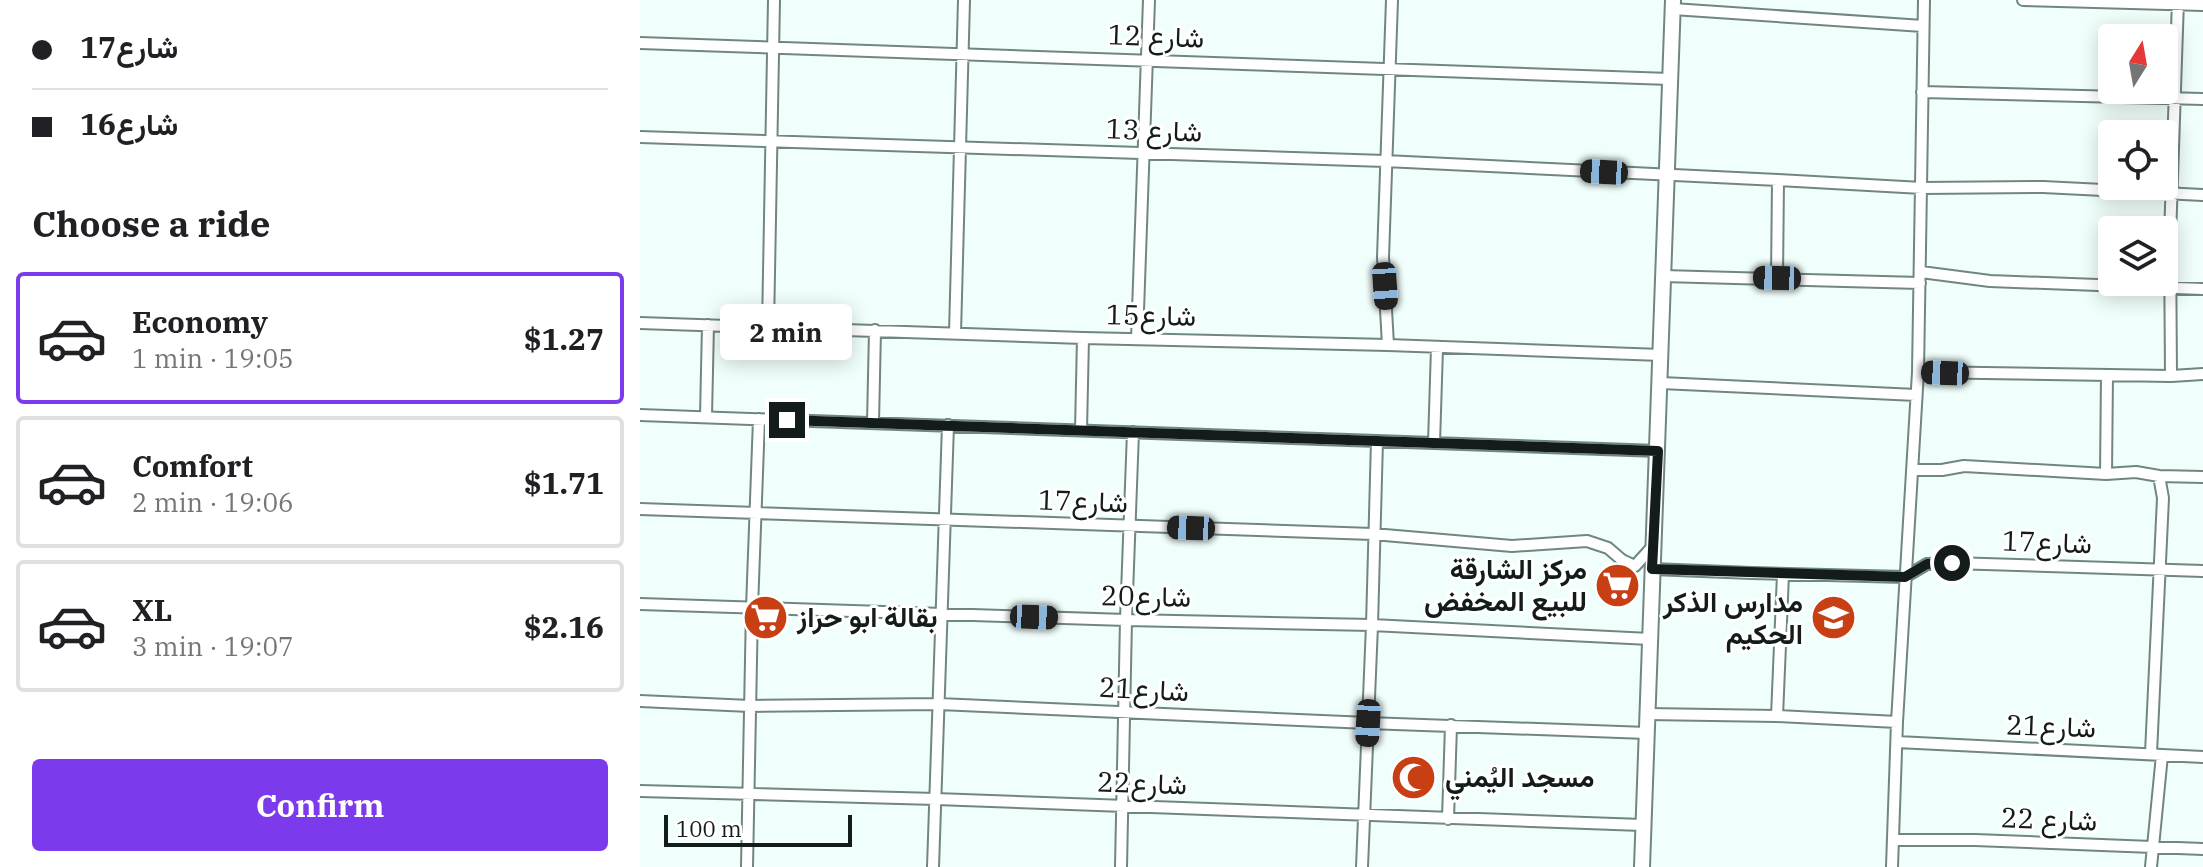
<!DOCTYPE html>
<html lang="en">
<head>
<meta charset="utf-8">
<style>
  :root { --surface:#fff; --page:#f2f2f2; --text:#202124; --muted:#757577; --line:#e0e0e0; --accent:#7c3aed }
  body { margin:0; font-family:"IBM Plex Serif",Vazirmatn,serif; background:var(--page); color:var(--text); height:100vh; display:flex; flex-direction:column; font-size:30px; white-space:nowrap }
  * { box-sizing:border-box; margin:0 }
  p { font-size:26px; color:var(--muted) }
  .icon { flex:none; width:44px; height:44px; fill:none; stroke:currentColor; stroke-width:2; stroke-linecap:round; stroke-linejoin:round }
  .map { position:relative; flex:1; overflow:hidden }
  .sheet { display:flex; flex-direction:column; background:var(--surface); width:640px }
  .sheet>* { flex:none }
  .guide { display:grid; align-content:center; height:176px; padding:0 32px; background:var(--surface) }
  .needle { width:52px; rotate:11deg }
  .fabs { position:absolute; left:1458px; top:24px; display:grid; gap:16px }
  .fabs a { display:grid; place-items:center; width:80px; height:80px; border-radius:8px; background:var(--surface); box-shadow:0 4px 20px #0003; font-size:40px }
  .scale { position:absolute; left:24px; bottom:20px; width:188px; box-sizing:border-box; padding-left:8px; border:4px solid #131c1b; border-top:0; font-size:22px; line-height:28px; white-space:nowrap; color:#131c1b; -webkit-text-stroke:6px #fff; paint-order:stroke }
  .end { position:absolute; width:36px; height:36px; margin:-18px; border:10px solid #131c1b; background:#fff; box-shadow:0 0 0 4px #fff }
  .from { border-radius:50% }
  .bubble { position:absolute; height:56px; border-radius:8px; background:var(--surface); box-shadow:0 4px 20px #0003; font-size:26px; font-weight:700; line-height:56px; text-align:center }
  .car { position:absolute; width:24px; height:48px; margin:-24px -12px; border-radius:10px; box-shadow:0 0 6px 2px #0007; background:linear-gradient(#222 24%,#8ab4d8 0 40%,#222 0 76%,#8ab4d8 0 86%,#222 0) }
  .guide b { display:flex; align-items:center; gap:28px; height:76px; font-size:30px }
  .guide b+b { border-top:2px solid var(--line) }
  .guide i { width:20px; height:20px; background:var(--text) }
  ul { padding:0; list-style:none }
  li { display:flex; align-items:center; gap:24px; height:132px; margin:0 16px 12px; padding:0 16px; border:4px solid var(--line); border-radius:8px }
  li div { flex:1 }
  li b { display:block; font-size:30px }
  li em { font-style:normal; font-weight:700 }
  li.selected { border-color:var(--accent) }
  li>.icon { width:72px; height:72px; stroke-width:1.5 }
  h2 { padding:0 32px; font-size:36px; line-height:96px }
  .action { display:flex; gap:16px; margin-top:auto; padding:16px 32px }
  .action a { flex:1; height:92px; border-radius:8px; background:var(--accent); color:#fff; font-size:32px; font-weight:700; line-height:92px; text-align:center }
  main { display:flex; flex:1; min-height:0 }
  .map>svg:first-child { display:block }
</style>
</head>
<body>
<main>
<section class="sheet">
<div class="guide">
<b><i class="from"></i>شارع17</b>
<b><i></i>شارع16</b>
</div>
<h2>Choose a ride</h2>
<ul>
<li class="selected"><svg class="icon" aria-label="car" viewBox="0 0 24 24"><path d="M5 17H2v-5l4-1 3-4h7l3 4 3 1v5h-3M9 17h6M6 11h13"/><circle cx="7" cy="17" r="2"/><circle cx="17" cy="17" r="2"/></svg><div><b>Economy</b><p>1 min · 19:05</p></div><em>$1.27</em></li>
<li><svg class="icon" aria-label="car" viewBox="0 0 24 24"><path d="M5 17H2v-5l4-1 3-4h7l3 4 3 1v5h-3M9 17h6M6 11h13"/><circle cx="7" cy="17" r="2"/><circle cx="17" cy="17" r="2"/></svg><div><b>Comfort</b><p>2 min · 19:06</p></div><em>$1.71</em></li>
<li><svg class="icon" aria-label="car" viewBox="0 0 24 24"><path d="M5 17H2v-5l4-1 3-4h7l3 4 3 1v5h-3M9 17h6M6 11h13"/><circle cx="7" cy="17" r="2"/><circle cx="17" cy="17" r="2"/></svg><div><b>XL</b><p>3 min · 19:07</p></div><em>$2.16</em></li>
</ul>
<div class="action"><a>Confirm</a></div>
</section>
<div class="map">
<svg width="1563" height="867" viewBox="0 0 1563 867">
  <rect width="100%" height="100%" fill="#f0fefc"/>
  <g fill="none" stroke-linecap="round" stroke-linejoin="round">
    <defs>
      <path id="street" d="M1383,0L1563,5
        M1033,9L1283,26
        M0,43L1030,79
        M1282,92L1563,99
        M0,137L745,161L1138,180L1137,278
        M1138,180L1282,188L1403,187L1563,195
        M1281,272L1350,281L1563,289
        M1023,276L1280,283
        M0,323L443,338L748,345L1021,355
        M128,327L134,0
        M315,333L324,0
        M497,339L509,0
        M748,345L743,257L752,0
        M1278,372L1531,376L1563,374
        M1531,376L1530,237L1538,0
        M1021,383L1276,395
        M0,415L1018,451
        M66,416L68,325
        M233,423L235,330
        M441,430L443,338
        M794,443L797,348
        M1272,470H1302L1324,466L1466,474L1496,472L1519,476L1563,477
        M1466,474L1467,375
        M0,509L733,534L872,546L947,541L968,548L982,560L995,566L1013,546
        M1012,569L1112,573L1265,577L1287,564L1312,563L1563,571
        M0,604L486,620L732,625L1010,639
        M0,701L110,706L299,704L728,723L1007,733
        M1007,714L1137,716L1257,722
        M1137,716L1143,574
        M1257,742L1563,757
        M1511,753L1523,498L1519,476
        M0,791L296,799L1002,825
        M808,819L811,725
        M1253,840H1335L1563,849
        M107,867L112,608L119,419
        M293,867L308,425
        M481,867L486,620L493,432
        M722,867L732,625L737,441
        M1252,867L1257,722L1278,372L1284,0
        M1511,867L1522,755"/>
      <path id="secondary" d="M1002,867L1033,0"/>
    </defs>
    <use href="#street" stroke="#708683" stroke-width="14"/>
    <use href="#secondary" stroke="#708683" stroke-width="18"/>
    <use href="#street" stroke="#fff" stroke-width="10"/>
    <use href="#secondary" stroke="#fff" stroke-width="14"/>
  </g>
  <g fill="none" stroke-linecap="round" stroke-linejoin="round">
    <path stroke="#131c1b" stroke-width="10" d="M147,420L1018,451L1012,569L1265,577L1287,564L1312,563"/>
  </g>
  <defs>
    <symbol id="supermarket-disc" viewBox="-11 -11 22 22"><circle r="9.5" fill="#c83f14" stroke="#fff"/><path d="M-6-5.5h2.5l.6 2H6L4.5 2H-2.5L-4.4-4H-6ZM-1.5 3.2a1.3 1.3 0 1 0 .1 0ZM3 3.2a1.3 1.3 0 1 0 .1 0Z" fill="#fff"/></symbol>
    <symbol id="school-disc" viewBox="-11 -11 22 22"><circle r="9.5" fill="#c83f14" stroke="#fff"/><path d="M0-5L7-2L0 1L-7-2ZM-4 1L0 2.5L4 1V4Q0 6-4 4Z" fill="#fff"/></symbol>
    <symbol id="mosque-disc" viewBox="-11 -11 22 22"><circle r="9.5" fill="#c83f14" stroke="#fff"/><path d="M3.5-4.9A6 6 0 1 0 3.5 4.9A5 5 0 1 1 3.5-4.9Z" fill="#fff"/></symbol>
  </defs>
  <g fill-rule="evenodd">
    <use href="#supermarket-disc" x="952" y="560" width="51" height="51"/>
    <use href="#supermarket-disc" x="100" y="592" width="51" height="51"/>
    <use href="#school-disc" x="1168" y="592" width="51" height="51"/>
    <use href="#mosque-disc" x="748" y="752" width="51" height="51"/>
  </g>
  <g text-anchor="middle" stroke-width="6" stroke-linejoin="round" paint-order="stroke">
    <g font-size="28" fill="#131c1b" stroke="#fff">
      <text transform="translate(516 36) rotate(2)" y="10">شارع 12</text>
      <text transform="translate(514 130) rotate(2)" y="10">شارع 13</text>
      <text transform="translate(511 315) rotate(1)" y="10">شارع15</text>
      <text transform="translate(443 501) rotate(2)" y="10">شارع17</text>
      <text transform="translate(1407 542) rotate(2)" y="10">شارع17</text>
      <text transform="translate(506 596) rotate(1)" y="10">شارع20</text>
      <text transform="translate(504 689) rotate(3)" y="10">شارع21</text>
      <text transform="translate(1411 726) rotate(2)" y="10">شارع21</text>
      <text transform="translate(502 783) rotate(2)" y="10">شارع22</text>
      <text transform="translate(1409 819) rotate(2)" y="10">شارع 22</text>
    </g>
    <g font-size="28" font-weight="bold" fill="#131c1b" stroke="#fff" text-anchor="end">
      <text x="947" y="579">مركز الشارقة<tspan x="947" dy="32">للبيع المخفض</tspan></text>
      <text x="1163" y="612">مدارس الذكر<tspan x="1163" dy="32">الحكيم</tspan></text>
      <text x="157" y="627" text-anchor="start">بقالة ابو حراز</text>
      <text x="805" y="787" text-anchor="start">مسجد اليُمني</text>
    </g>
  </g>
</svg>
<div class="fabs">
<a><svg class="needle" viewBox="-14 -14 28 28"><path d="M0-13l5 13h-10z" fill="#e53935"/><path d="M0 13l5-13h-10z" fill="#757577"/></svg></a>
<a><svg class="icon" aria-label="locate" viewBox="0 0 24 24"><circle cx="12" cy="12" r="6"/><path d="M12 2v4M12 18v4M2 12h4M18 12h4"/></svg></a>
<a><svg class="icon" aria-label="layers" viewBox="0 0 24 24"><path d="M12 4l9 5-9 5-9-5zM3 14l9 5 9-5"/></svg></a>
</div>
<div class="scale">100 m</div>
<i class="end from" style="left:1312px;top:563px"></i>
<i class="end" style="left:147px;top:420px"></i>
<div class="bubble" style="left:80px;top:304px;width:132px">2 min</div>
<i class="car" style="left:964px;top:172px;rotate:273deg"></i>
<i class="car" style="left:1137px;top:278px;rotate:271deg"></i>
<i class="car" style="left:745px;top:286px;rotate:176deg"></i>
<i class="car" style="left:1305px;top:373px;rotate:272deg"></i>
<i class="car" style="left:551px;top:528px;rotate:272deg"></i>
<i class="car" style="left:394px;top:617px;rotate:92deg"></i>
<i class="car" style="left:728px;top:723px;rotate:183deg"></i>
</div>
</main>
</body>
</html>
